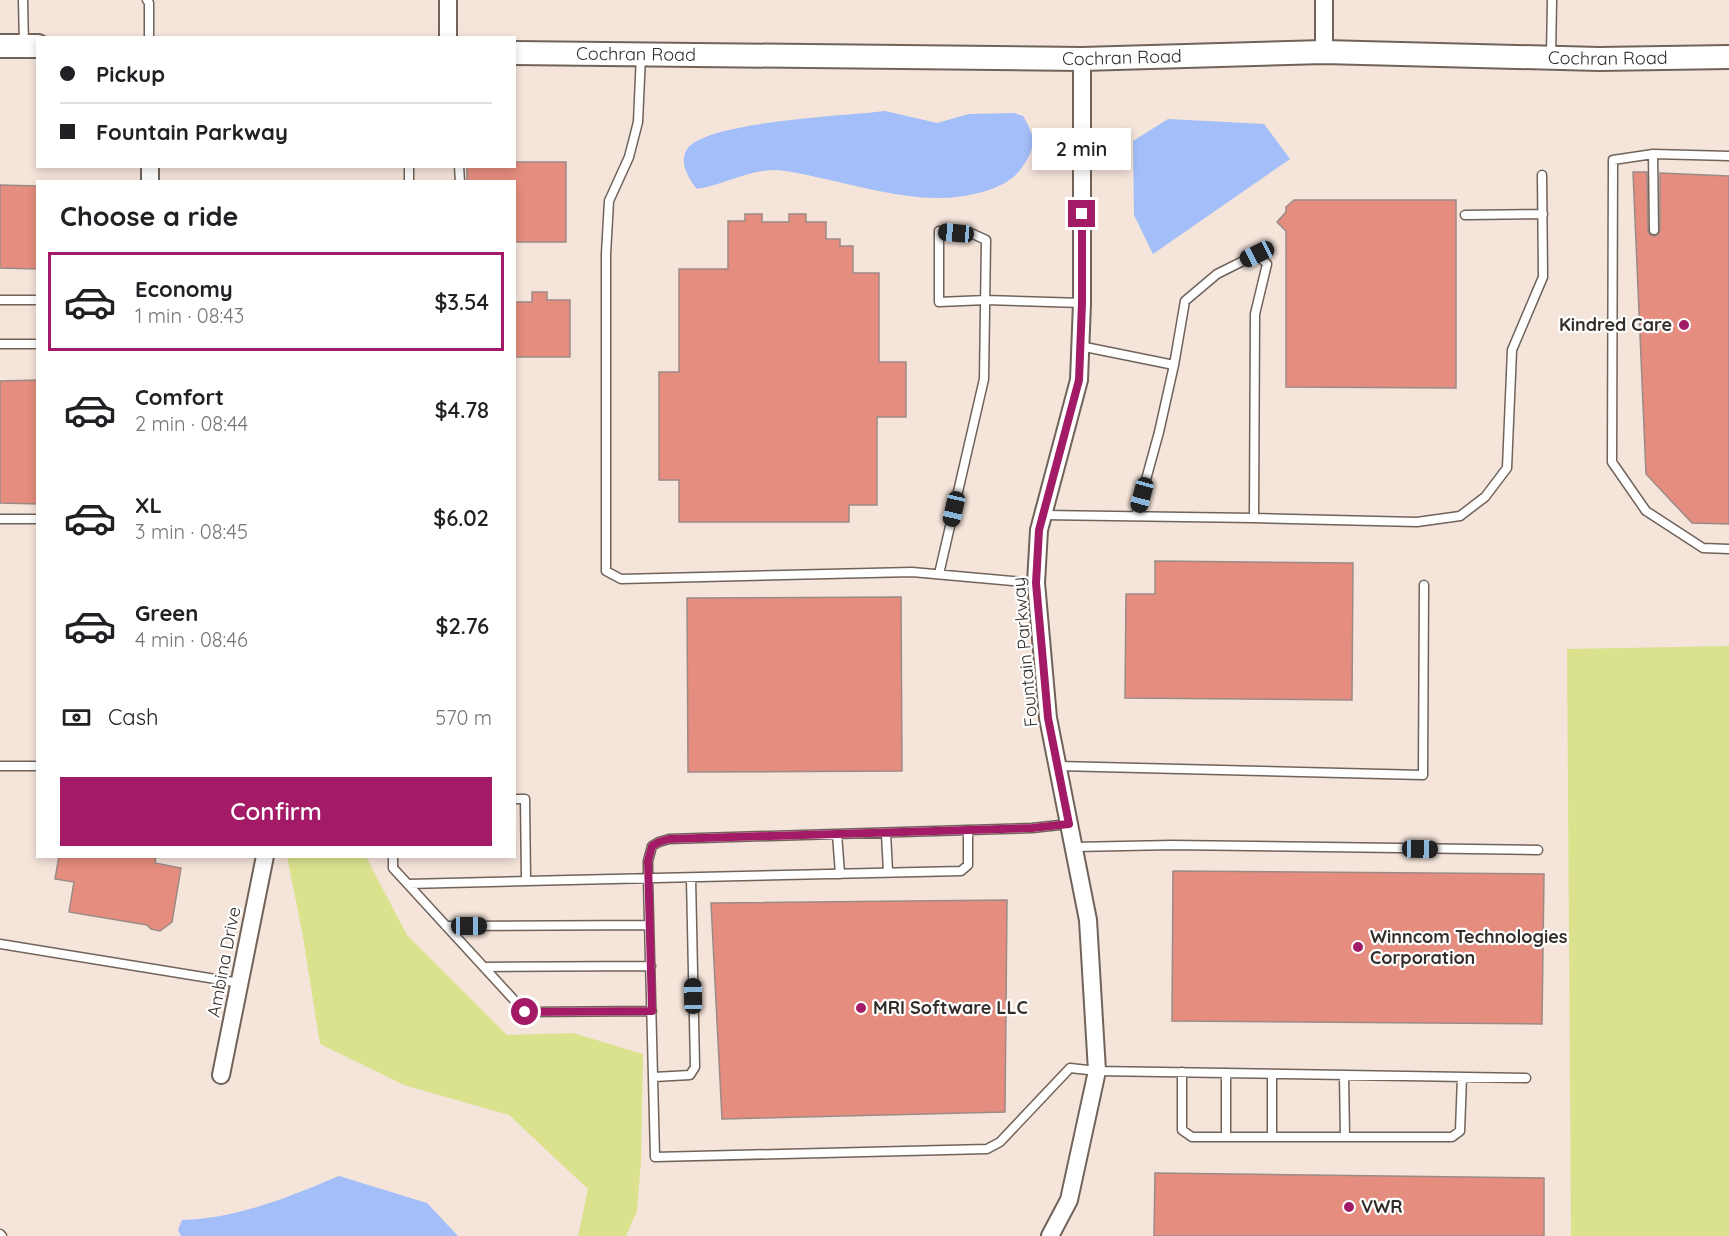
<!DOCTYPE html>
<html lang="en">
<head>
<meta charset="utf-8">
<style>
  :root { --surface:#fff; --page:#f2f2f2; --text:#202124; --muted:#757577; --line:#e0e0e0; --accent:#a31b66 }
  body { margin:0; font-family:Quicksand,sans-serif; background:var(--page); color:var(--text); height:100vh; display:flex; flex-direction:column; font-size:22px; white-space:nowrap }
  * { box-sizing:border-box; margin:0 }
  p { font-size:20px; color:var(--muted) }
  .icon { flex:none; width:33px; height:33px; fill:none; stroke:currentColor; stroke-width:2; stroke-linecap:round; stroke-linejoin:round }
  .map { position:relative; flex:1; overflow:hidden }
  .drawer { position:absolute; left:36px; top:180px; width:480px; height:678px; display:flex; flex-direction:column; background:var(--surface); border-radius:0px; box-shadow:0 3px 9px #0003 }
  .drawer>* { flex:none }
  .guide { position:absolute; left:36px; top:36px; width:480px; height:132px; border-radius:0px; box-shadow:0 3px 9px #0003; display:grid; align-content:center; height:132px; padding:0 24px; background:var(--surface) }
  .end { position:absolute; width:27px; height:27px; margin:-14px; border:8px solid #a31b66; background:#fff; box-shadow:0 0 0 3px #fff }
  .from { border-radius:50% }
  .bubble { position:absolute; height:42px; border-radius:0px; background:var(--surface); box-shadow:0 3px 9px #0003; font-size:20px; font-weight:600; line-height:42px; text-align:center }
  .car { position:absolute; width:18px; height:36px; margin:-18px -9px; border-radius:8px; box-shadow:0 0 4px 2px #0007; background:linear-gradient(#222 24%,#8ab4d8 0 40%,#222 0 76%,#8ab4d8 0 86%,#222 0) }
  .guide b { display:flex; align-items:center; gap:21px; height:57px; font-size:22px }
  .guide b+b { border-top:2px solid var(--line) }
  .guide i { width:15px; height:15px; background:var(--text) }
  ul { padding:0; list-style:none }
  li { display:flex; align-items:center; gap:18px; height:99px; margin:0 12px 9px; padding:0 12px; border:3px solid transparent; border-radius:0px }
  li div { flex:1 }
  li b { display:block; font-size:22px }
  li em { font-style:normal; font-weight:600 }
  li.current { border-color:var(--accent) }
  li>.icon { width:54px; height:54px; stroke-width:1.5 }
  h2 { padding:0 24px; font-size:27px; line-height:72px }
  .pay { display:flex; align-items:center; gap:15px; height:66px; padding:0 24px; font-size:22px }
  .pay p { margin-inline-start:auto }
  .action { display:flex; gap:12px; margin-top:auto; padding:12px 24px }
  .action a { flex:1; height:69px; border-radius:0px; background:var(--accent); color:#fff; font-size:24px; font-weight:600; line-height:69px; text-align:center }
  .map>svg:first-child { display:block }
</style>
</head>
<body>
<div class="map">
<svg width="1729" height="1236" viewBox="0 0 1729 1236">
  <rect width="100%" height="100%" fill="#f4e4da"/>
  <path fill="#dae28e" d="M1729,646V1236H1571L1567,649Z
    M287,857H366L407,935L507,1035L573,1033L643,1054L641,1161L637,1211L626,1236H578L588,1189L509,1115L404,1085L320,1044L302,931Z"/>
  <path fill="#a3bef8" d="M885,111L937,123L969,114L1014,113L1023,116C1035,136 1037,146 1023,166C1013,181 999,187 982,192C928,208 870,188 816,177C803,174 789,171 776,170C748,170 724,185 697,189C688,179 678,160 688,148C710,121 847,116 885,111Z
    M1168,119L1264,124L1290,159L1153,254L1134,215L1133,141Z
    M339,1176L427,1203L458,1236H181L178,1230L182,1220C236,1219 289,1197 339,1176Z"/>
  <path fill="#e58d7e" stroke="#9c8a87" stroke-width="1.5" d="M514,162H566V242H514V182H467V166H514Z
    M1633,172H1647L1648,230L1649,234L1653,236L1658,235L1660,230V173L1729,176V524L1692,523L1646,474Z
    M0,185L38,186V269L0,268Z
    M1294,200H1456V388L1286,387V231L1277,222L1286,212V207Z
    M745,214H762V222H789V214H806V222H826V239H840V246H853V273H879V362H906V417H877V505H849V522H679V480H659V372H679V269H728V221H745Z
    M532,292H547V300H570V357H514V302H532Z
    M38,380V504L0,503V381Z
    M1155,561L1353,563L1352,700L1125,698L1126,594H1155Z
    M901,597L902,771L688,772L687,598Z
    M59,856H156L155,863L181,868L172,922L160,931L151,929L147,925L69,912L74,882L55,879Z
    M1173,871L1544,874L1542,1024L1172,1021Z
    M1007,900L1005,1112L722,1119L711,903Z
    M1155,1173L1544,1178V1236H1154Z"/>
  <g fill="none" stroke-linecap="round" stroke-linejoin="round">
    <defs>
      <path id="lane" d="M23,0L24,46
        M147,0L149,3V38
        M641,55L638,122L629,157L609,201L606,254V571L621,579L912,572L1036,583
        M1551,57L1552,0
        M1653,154L1654,230
        M1729,156L1653,154L1613,160L1612,462L1646,511L1703,548L1729,549
        M409,166V182
        M459,166L460,182
        M1465,215L1543,214
        M0,300H38
        M0,344H38
        M1043,515L1254,518L1255,314L1267,264L1257,254L1217,274L1185,301L1174,365L1080,346
        M1136,516L1159,432L1174,365
        M1254,518L1417,522L1460,516L1485,497L1507,468L1512,350L1543,277L1542,175
        M0,519H38
        M939,574L984,379L986,240L973,234L939,231V302L986,300L1082,303
        M0,766H38
        M1058,766L1423,775L1424,585
        M514,799H525L526,881L961,871L968,865V830
        M1069,824L1032,828L669,839L659,842L652,846L648,861V879L655,1157L987,1149L1000,1142L1070,1068L1097,1071L1526,1078
        M886,833L888,872
        M837,834L840,874
        M1074,847L1172,845L1538,850
        M393,856V868L525,1012L652,1011
        M408,884L526,881
        M446,926L649,925
        M0,944L240,983
        M484,967L651,966
        M1182,1072V1130L1192,1137H1452L1460,1131L1462,1077
        M1344,1075L1345,1137
        M654,1077L690,1075L695,1067L691,878
        M1226,1137V1073
        M1272,1137V1074
        M0,1234L2,1236"/>
      <path id="street" d="M448,38V0
        M1324,52V0
        M150,166V182
        M221,1075L265,856
        M1050,1236L1069,1200L1097,1071L1088,920L1048,718L1036,583L1039,530L1079,380L1082,303V59"/>
      <g id="secondary">
        <path d="M0,46H38"/>
        <path id="s1" d="M514,53L1082,59L1324,52L1599,59L1729,57"/>
      </g>
    </defs>
    <use href="#lane" stroke="#706359" stroke-width="11"/>
    <use href="#street" stroke="#706359" stroke-width="20"/>
    <use href="#secondary" stroke="#706359" stroke-width="26"/>
    <use href="#lane" stroke="#fff" stroke-width="8"/>
    <use href="#street" stroke="#fff" stroke-width="16"/>
    <use href="#secondary" stroke="#fff" stroke-width="22"/>
  </g>
  <g fill="none" stroke-linecap="round" stroke-linejoin="round">
    <path stroke="#a31b66" stroke-width="8" d="M525,1012L652,1011L648,861L652,846L659,842L669,839L1032,828L1069,824L1048,718L1036,583L1039,530L1079,380L1082,303V214"/>
  </g>
  <g fill="#a31b66" stroke="#fff" stroke-width="2">
    <circle cx="1684" cy="325" r="6"/>
    <circle cx="1358" cy="947" r="6"/>
    <circle cx="861" cy="1008" r="6"/>
    <circle cx="1349" cy="1207" r="6"/>
  </g>
  <g text-anchor="middle" stroke-width="4.5" stroke-linejoin="round" paint-order="stroke">
    <g font-size="18" fill="#332e2a" stroke="#fff">
      <text dy="6" stroke="none"><textPath href="#s1" startOffset="122">Cochran Road</textPath></text>
      <text dy="6" stroke="none"><textPath href="#s1" startOffset="608">Cochran Road</textPath></text>
      <text dy="6" stroke="none"><textPath href="#s1" startOffset="1094">Cochran Road</textPath></text>
      <text transform="translate(1025 652) rotate(-95)" y="6">Fountain Parkway</text>
      <text transform="translate(224 962) rotate(-79)" y="6">Ambina Drive</text>
    </g>
    <g font-size="18" font-weight="bold" fill="#332e2a" stroke="#fff" text-anchor="start">
      <text x="1672" y="331" text-anchor="end">Kindred Care</text>
      <text x="1370" y="943">Winncom Technologies<tspan x="1370" dy="21">Corporation</tspan></text>
      <text x="873" y="1014">MRI Software LLC</text>
      <text x="1361" y="1213">VWR</text>
    </g>
  </g>
</svg>
<i class="end from" style="left:525px;top:1012px"></i>
<i class="end" style="left:1082px;top:214px"></i>
<div class="bubble" style="left:1032px;top:128px;width:99px">2 min</div>
<i class="car" style="left:956px;top:233px;rotate:275deg"></i>
<i class="car" style="left:1257px;top:254px;rotate:244deg"></i>
<i class="car" style="left:1142px;top:495px;rotate:195deg"></i>
<i class="car" style="left:954px;top:509px;rotate:193deg"></i>
<i class="car" style="left:1420px;top:849px;rotate:91deg"></i>
<i class="car" style="left:469px;top:926px;rotate:90deg"></i>
<i class="car" style="left:693px;top:996px;rotate:359deg"></i>
<div class="guide">
<b><i class="from"></i>Pickup</b>
<b><i></i>Fountain Parkway</b>
</div>
<section class="drawer">
<h2>Choose a ride</h2>
<ul>
<li class="current"><svg class="icon" aria-label="car" viewBox="0 0 24 24"><path d="M5 17H2v-5l4-1 3-4h7l3 4 3 1v5h-3M9 17h6M6 11h13"/><circle cx="7" cy="17" r="2"/><circle cx="17" cy="17" r="2"/></svg><div><b>Economy</b><p>1 min · 08:43</p></div><em>$3.54</em></li>
<li><svg class="icon" aria-label="car" viewBox="0 0 24 24"><path d="M5 17H2v-5l4-1 3-4h7l3 4 3 1v5h-3M9 17h6M6 11h13"/><circle cx="7" cy="17" r="2"/><circle cx="17" cy="17" r="2"/></svg><div><b>Comfort</b><p>2 min · 08:44</p></div><em>$4.78</em></li>
<li><svg class="icon" aria-label="car" viewBox="0 0 24 24"><path d="M5 17H2v-5l4-1 3-4h7l3 4 3 1v5h-3M9 17h6M6 11h13"/><circle cx="7" cy="17" r="2"/><circle cx="17" cy="17" r="2"/></svg><div><b>XL</b><p>3 min · 08:45</p></div><em>$6.02</em></li>
<li><svg class="icon" aria-label="car" viewBox="0 0 24 24"><path d="M5 17H2v-5l4-1 3-4h7l3 4 3 1v5h-3M9 17h6M6 11h13"/><circle cx="7" cy="17" r="2"/><circle cx="17" cy="17" r="2"/></svg><div><b>Green</b><p>4 min · 08:46</p></div><em>$2.76</em></li>
</ul>
<div class="pay"><svg class="icon" aria-label="cash" viewBox="0 0 24 24"><path d="M3 7h18v10H3z"/><circle cx="12" cy="12" r="2"/></svg>Cash<p>570 m</p></div>
<div class="action"><a>Confirm</a></div>
</section>
</div>
</body>
</html>
